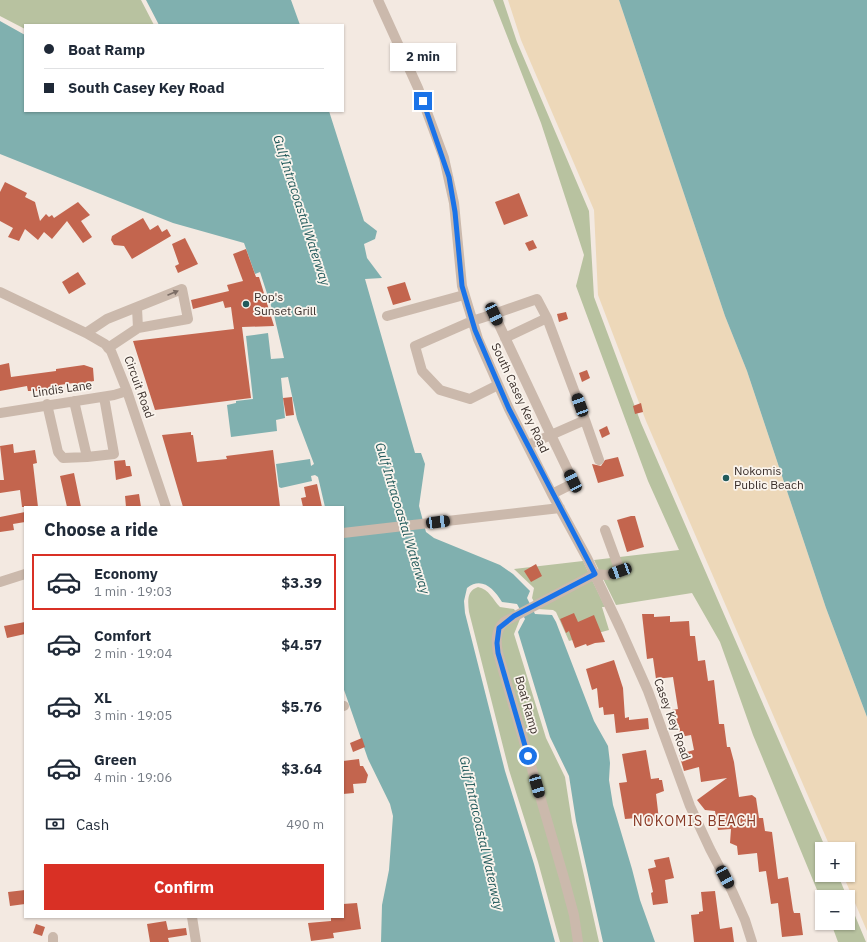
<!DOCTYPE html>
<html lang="en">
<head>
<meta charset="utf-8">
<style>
  :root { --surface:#fff; --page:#f2f2f3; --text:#1f2937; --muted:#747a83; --line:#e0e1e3; --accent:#d93025 }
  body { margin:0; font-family:"IBM Plex Sans",sans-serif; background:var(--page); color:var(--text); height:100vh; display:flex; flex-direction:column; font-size:15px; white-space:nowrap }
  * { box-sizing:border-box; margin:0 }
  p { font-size:13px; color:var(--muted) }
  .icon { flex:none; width:22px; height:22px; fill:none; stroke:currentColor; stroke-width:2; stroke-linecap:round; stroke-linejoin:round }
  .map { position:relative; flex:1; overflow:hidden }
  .sheet { position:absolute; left:24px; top:506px; width:320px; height:412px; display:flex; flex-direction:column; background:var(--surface); border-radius:0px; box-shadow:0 1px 3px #0004 }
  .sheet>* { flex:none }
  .hud { position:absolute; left:24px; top:24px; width:320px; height:88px; border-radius:0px; box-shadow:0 1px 3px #0004; display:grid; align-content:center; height:88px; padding:0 20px; background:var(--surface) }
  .fabs { position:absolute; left:815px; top:842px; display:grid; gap:8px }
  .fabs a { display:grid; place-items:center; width:40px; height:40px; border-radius:0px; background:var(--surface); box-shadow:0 1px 3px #0004; font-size:20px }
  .end { position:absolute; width:18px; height:18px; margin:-9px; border:5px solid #1a73e8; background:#fff; box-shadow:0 0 0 2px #fff }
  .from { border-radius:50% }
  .bubble { position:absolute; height:28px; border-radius:0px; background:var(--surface); box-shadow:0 1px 3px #0004; font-size:13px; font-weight:700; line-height:28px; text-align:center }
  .car { position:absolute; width:12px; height:24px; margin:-12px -6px; border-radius:5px; box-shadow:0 0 3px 1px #0007; background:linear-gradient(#222 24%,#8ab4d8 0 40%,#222 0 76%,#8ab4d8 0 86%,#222 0) }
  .hud b { display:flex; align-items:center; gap:14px; height:38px; font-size:15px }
  .hud b+b { border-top:1px solid var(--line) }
  .hud i { width:10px; height:10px; background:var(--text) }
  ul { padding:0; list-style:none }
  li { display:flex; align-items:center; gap:12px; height:56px; margin:0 8px 6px; padding:0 12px; border:2px solid transparent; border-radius:0px }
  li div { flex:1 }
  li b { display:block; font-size:15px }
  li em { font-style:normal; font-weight:700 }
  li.on { border-color:var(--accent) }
  li>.icon { width:36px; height:36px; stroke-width:1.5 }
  h2 { padding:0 20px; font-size:18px; line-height:48px }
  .pay { display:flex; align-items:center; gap:10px; height:44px; padding:0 20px; font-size:15px }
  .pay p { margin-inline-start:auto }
  .cta { display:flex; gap:8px; margin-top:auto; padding:8px 20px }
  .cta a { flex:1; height:46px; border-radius:0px; background:var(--accent); color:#fff; font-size:16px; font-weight:700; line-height:46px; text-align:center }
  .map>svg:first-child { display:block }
</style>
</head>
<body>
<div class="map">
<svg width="867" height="942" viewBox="0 0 867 942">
  <rect width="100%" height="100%" fill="#f3e9e1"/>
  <path fill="#b8c2a0" d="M0,0H141L154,25H25V29L0,16Z
    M493,0H503L517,42L589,211L594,297L641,423L826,849H822V875H838L847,897H822V902L753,735L720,642L692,593L616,605L594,560L679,550L648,481L576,286L584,255L541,123Z
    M583,561L605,607H602L609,630L569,641L556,612L553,610L538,609L532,598L534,588L514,569Z
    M478,587C489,589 493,600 500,607L514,609L520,619L514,634L546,738L565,777L572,822L599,942H560L538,862L509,770L469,612C468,602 466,591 478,587Z
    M848,899L866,942H838L831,923H848Z"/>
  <path fill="#edd8b9" d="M508,0H619L725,316L747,371L826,608L867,717V931L843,875H848V849H831L646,421L598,295L594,210L521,40Z"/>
  <path fill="#80b0af" d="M146,0H291L300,25H159Z
    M619,0H867V717L826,608L747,371L725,316Z
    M0,21L25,35V111H329L364,221L377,231L375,239L364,244L367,258L382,278L365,279L415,453H421L425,464L419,506L426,532L434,538L500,565L513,574L530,591L527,598L535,614L552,615L556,622L594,721L608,746L610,763L609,780L613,805L632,869L640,900L655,942H603L576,821L569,776L550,737L518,632L525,619L517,604L502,602C494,589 482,576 467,588L464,601L465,613L505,771L534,864L555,942H381L382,905L389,870L393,816L390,804L368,759L343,687V507H325L318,477L315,475L311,476L312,481L281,488L279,487L276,464L310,459L311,466L314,464L297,419L288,377L281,378L285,418L276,420L277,431L231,437L227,405L236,403V401L253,399L246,336L268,333L271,359L284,358L274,315L260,272L255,274L244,243L173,223L0,154Z"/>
  <path fill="#c3654e" d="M5,182L27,193L25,197L35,202L40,221L46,214L49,217L52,215L54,218L78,202L90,215L81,221L92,237L83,243L67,221L52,239L44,232L38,240L25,229L19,241L8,237L13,228L0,221V192Z
    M519,193L528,216L504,225L495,202Z
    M143,218L150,230L158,225L162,232L167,229L171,236L132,259L124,246L114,245L111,240L112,236Z
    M185,238L198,264L178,273L175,266L179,264L172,244Z
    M533,240L537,248L529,251L525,243Z
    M246,249L256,277H259L274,326L242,327L251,398L155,410L133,341L234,329L231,307L225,308L223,301L193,309L191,300L229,291L227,285L243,281L233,254Z
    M78,272L86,284L69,294L62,282Z
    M405,282L411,300L393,305L387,287Z
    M566,312L568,319L559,322L557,314Z
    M9,363L11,377L56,371V369L84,365L93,368L94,381L74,385V383L59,385V387L40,391H28L27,386L0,391V365Z
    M587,370L590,378L582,382L579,373Z
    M292,397L294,415L286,416L283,398Z
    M641,403L643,412L635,414L633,406Z
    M607,426L610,434L602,438L599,430Z
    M191,432V435H193L197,462L227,459L226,456L273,450L280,507H183L162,435Z
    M13,444L14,453L35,450L37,463L33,464L38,507H22L20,490L0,493V480H4L0,446Z
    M618,457L624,476L598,483L592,464L601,466L605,460Z
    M125,460L126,466H130L132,476L116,480L114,461Z
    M74,473L81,507H67L60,476Z
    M317,484L322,507H303L301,498L306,497L304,487Z
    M139,494L141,507H126L125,496Z
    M25,512V522L13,524L14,530L0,532V517Z
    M631,516H635L644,547L627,552L617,520Z
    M536,564L542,576L531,582L524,571Z
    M574,613L578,622L594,615L605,642L595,643L587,646L586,644L575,648L569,631L566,633L560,619Z
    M642,614H654V617L670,616V622L689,621L690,636H695L698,661L705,660L708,681L714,680L719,724H724L727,747H730L734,762L739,797L752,795L756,798L759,818H763L765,831L772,832L778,879L788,877L793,910L794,913H800L803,935L782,937L778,903L771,904L766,871L759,872L757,853L738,855L737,846L730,843L731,829L718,830L715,811L705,810L697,800L727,778L701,782L699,767L684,771L679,754L694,750L691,735L680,737L679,725L674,726L672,710L678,709L673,677L656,679L653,658L647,659Z
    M25,622V634L7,638L4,626Z
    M614,660L623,688L625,718L629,717V720L648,718L649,729L616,733L614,714L604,715L603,707L599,708L597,688L592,690L586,669Z
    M362,738L365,747L353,752L350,743Z
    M646,750L651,779L659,778V780H662L664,791L656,794L659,820L646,822V820L637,821V818L625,819L619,783L627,782L622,754Z
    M359,759L360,766H363L368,775L366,783L353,784L354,793L343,794V761Z
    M669,857L674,878L665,880L668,903L653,905L651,893L653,892L648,869L656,867L654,860Z
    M25,890V904L10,906L8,892Z
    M715,891L720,929L732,927L734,942H694L691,915L699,914V912L703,911L701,892Z
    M357,903L361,929L333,933L334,938L311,941L308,923L331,921V917H343V904Z
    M166,921L168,930L186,928L187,935L168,938L169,942H150L147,924Z
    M36,924L45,927L42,936L33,933Z"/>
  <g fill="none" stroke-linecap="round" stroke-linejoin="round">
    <path stroke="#cbb9ac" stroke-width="10" d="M378,0L418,88L444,158L454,203L462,286L478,339L509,409L552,494L587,558L620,628L648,691L690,806L710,849L732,891L745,920L752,942
      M0,292L86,333L105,344L111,351L127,391L166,507
      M137,308L138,328
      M494,314L537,299L547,318
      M387,316L464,295
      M86,333L107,319L182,289L188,319L138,328L108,348
      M505,338L547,318L585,420L551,435L573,481L568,486L552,494
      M498,385L470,399L440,390L422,371L415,346L472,321L494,314L551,435L528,445
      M74,401L87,457L114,454L104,397
      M47,404L58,452L63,458L87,457
      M0,413L114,395L127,391
      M585,420L599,460
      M343,533L560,508
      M0,582L25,574
      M343,706H344
      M192,917L196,942
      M53,937V942
      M578,942L574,915L564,878L498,653C496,642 495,631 504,622L595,574L608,575L620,571L605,530"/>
  </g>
  <defs><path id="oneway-solid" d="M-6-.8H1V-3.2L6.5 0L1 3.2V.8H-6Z"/></defs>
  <use fill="#7b6d65" href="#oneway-solid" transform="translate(173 293) rotate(-23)"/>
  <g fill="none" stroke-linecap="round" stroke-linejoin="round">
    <path stroke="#1a73e8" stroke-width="5" d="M423,101L449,177L455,212L462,286L475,330L509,409L595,574L514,616L499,628L497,643L498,653L528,756"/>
  </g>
  <g fill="#215a5b" stroke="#faf4ed" stroke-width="1.5">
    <circle cx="246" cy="304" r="4"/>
    <circle cx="726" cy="478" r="4"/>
  </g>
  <g text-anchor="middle" stroke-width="3.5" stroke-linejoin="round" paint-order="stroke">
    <g font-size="12" fill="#3a2f2b" stroke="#faf4ed" text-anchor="start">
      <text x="254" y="301">Pop's<tspan x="254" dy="14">Sunset Grill</tspan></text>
      <text x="734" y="475">Nokomis<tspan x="734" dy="14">Public Beach</tspan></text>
    </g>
    <g font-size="12" fill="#3a2f2b" stroke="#faf4ed">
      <text transform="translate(139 387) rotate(70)" y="4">Circuit Road</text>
      <text transform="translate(62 389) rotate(-8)" y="4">Lindis Lane</text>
      <text transform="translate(520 398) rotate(65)" y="4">South Casey Key Road</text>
      <text transform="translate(527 705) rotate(74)" y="4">Boat Ramp</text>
      <text transform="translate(672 719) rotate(70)" y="4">Casey Key Road</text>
    </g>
    <g font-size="13" font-style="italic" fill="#215a5b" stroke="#faf4ed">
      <text transform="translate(302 210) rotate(72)" y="5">Gulf Intracoastal Waterway</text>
      <text transform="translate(403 518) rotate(73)" y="5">Gulf Intracoastal Waterway</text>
      <text transform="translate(482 833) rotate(77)" y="5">Gulf Intracoastal Waterway</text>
    </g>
    <g font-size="14" letter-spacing="1" fill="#873825" stroke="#faf4ed">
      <text x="695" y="826">NOKOMIS BEACH</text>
    </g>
  </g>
</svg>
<div class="fabs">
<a>+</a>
<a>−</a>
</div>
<i class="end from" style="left:528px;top:756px"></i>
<i class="end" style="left:423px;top:101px"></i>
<div class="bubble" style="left:390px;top:43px;width:66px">2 min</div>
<i class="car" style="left:494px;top:314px;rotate:155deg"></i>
<i class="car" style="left:580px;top:405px;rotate:340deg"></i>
<i class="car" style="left:573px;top:481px;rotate:334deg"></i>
<i class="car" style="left:438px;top:522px;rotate:83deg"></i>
<i class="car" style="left:620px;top:571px;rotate:250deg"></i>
<i class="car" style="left:537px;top:786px;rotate:164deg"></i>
<i class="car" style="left:725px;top:877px;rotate:152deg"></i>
<div class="hud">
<b><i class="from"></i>Boat Ramp</b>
<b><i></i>South Casey Key Road</b>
</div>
<section class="sheet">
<h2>Choose a ride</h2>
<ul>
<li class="on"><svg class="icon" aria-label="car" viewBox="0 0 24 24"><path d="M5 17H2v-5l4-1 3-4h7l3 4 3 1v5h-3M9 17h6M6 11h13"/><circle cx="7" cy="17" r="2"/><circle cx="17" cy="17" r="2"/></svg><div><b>Economy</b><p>1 min · 19:03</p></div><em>$3.39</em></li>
<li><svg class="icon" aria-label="car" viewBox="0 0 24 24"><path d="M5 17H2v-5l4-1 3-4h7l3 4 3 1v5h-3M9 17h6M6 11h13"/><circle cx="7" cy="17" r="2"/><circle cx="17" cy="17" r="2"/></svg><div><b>Comfort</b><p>2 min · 19:04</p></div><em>$4.57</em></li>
<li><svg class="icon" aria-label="car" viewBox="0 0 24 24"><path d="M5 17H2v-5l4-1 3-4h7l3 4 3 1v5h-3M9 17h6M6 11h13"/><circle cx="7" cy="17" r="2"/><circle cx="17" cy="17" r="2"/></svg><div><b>XL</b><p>3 min · 19:05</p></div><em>$5.76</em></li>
<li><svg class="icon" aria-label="car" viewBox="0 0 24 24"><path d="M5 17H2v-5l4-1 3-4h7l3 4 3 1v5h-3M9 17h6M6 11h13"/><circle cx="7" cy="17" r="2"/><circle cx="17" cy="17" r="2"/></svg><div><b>Green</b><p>4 min · 19:06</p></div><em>$3.64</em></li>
</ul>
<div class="pay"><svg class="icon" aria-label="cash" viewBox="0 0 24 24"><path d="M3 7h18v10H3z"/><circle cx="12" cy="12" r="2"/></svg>Cash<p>490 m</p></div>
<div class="cta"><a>Confirm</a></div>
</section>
</div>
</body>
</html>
